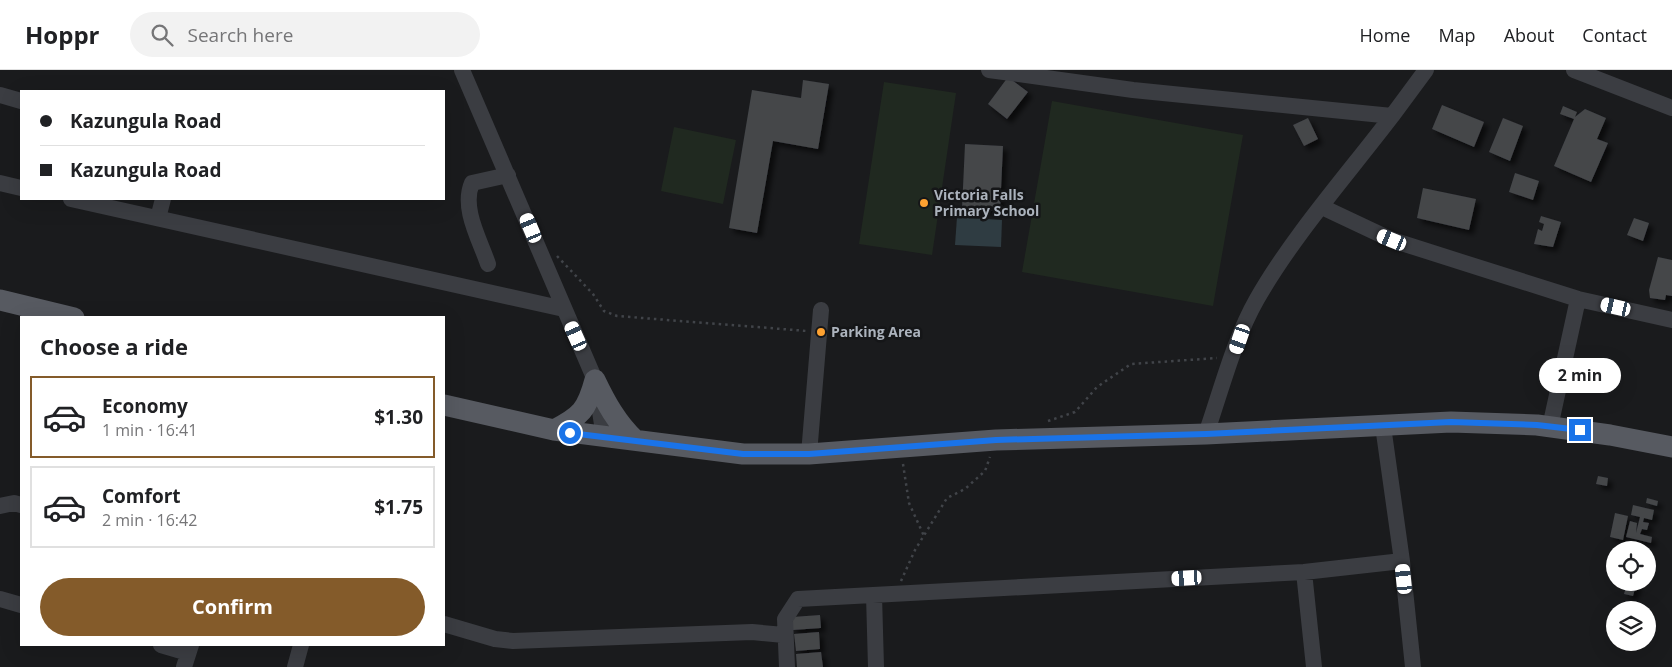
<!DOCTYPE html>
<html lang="en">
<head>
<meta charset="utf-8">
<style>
  :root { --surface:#fff; --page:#f2f2f2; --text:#202124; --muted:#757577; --line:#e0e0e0; --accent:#845b2a }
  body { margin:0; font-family:"Open Sans",sans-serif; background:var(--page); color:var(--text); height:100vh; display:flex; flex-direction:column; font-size:19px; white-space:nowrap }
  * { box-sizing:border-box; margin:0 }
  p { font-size:16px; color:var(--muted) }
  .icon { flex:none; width:28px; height:28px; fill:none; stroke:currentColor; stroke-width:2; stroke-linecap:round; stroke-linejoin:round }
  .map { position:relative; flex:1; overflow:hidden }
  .panel { position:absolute; left:20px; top:246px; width:425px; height:330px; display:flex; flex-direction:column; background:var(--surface); border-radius:0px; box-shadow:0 5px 20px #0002 }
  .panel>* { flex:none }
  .banner { position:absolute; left:20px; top:20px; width:425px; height:110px; border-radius:0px; box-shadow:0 5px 20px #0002; display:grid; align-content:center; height:110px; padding:0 20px; background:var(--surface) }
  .controls { position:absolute; left:1606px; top:471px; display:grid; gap:10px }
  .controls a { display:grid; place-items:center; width:50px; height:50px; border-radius:50%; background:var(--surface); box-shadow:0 5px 20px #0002; font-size:25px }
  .end { position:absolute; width:22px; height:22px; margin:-11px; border:6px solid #1a73e8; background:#fff; box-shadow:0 0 0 2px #fff }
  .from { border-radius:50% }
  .bubble { position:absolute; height:35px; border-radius:18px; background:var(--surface); box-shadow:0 5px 20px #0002; font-size:16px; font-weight:700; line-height:35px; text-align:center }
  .car { position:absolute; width:15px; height:30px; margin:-15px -8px; border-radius:6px; box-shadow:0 0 4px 1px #0007; background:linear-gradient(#fff 24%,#345 0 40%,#fff 0 76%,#345 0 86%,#fff 0) }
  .banner b { display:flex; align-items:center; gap:18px; height:48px; font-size:19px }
  .banner b+b { border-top:1px solid var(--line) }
  .banner i { width:12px; height:12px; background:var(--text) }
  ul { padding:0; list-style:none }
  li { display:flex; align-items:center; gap:15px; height:82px; margin:0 10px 8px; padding:0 10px; border:2px solid var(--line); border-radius:0px }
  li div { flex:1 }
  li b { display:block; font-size:19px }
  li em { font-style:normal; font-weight:700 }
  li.active { border-color:var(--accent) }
  li>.icon { width:45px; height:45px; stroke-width:1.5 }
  h2 { padding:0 20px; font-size:22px; line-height:60px }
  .action { display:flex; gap:10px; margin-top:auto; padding:10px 20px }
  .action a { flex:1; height:58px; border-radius:30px; background:var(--accent); color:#fff; font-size:20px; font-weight:700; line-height:58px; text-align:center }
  header { display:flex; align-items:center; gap:30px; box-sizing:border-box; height:70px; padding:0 25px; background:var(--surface); border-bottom:1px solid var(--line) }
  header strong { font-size:24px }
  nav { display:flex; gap:28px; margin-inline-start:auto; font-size:18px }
  .search { width:350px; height:45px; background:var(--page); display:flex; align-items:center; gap:12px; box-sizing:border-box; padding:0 18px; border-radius:28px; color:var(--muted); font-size:19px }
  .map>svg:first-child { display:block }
</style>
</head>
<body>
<header>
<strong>Hoppr</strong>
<div class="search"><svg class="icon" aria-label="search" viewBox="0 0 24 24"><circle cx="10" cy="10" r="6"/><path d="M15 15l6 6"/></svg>Search here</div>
<nav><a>Home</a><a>Map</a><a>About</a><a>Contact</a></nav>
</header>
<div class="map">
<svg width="1672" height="597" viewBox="0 0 1672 597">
  <defs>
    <filter id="shadow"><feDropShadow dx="4.5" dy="4.5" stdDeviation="2.5" flood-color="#0009"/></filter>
  </defs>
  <rect width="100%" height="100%" fill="#1a1b1d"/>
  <path fill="#202920" d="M884,12L956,23L932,185L859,174Z
    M1052,31L1243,65L1213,236L1022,202Z
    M674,57L736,70L723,134L661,121Z"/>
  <path fill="#2f3c42" d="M957,147L1002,150L1001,177L955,175Z"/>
  <path fill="#44464a" filter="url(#shadow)" d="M1008,7L1028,22L1007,49L988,34Z
    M803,10L829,14L818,79L773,71L757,163L729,158L752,20L801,28Z
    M1442,35L1484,52L1474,77L1432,59Z
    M1563,36L1577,42L1575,47L1585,39L1606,48L1597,69L1608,73L1591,112L1554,96L1574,49L1560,44Z
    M1308,48L1318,69L1304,76L1293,55Z
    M1503,48L1523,56L1510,91L1489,82Z
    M965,74L1003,76L1000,141L962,139Z
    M1515,103L1539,111L1533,130L1509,122Z
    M1423,118L1476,129L1469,160L1417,148Z
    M1541,146L1561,152L1553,177L1534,174L1538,159L1542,161L1544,154L1539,152Z
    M1634,148L1649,153L1643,171L1627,165Z
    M1658,187L1672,190V226L1666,225L1665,230L1650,228L1649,220Z
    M1598,406L1608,408L1607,416L1596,414Z
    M1647,428L1658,431L1657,436L1646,433Z
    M1633,435L1654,440L1652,450L1644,448L1643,452L1649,453L1647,460L1642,459L1640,464L1652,467L1651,473L1626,467L1630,451L1637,453L1636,463L1640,447L1631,445Z
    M1615,443L1628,446L1623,470L1610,467Z
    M1627,512H1637L1633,526L1624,524Z
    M820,545L821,558L793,560L792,547Z
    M819,562L820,579L796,581L794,564Z
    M821,582L823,597H797L796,584Z"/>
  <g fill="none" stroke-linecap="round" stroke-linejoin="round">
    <path stroke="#414449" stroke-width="2.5" stroke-dasharray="2.5 4" stroke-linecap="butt" d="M557,186L593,224L604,241L617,246L807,261
      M1048,351L1075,342L1097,317L1131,294L1217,288
      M903,394L909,433L924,466
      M901,511L915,480L947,428L965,419L985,401L990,387"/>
    <path stroke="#3b3d42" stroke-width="16" d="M462,0L595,310L604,367
      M989,0L1133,20L1392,46L1426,0
      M1574,0L1672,38
      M0,25L21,31
      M0,113L21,118
      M71,129L564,239
      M1322,137L1392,170L1578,229L1672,250
      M158,148L163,129
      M488,194C480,170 461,138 472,113L508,105
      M1383,356L1402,491L1413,597
      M1550,357L1578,229
      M1206,364C1221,321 1234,269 1257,229C1293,166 1347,105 1392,46
      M809,384L821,240
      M0,436L14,433L21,435
      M1304,502L1314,597
      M874,525L876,597
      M0,529L21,535
      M444,554L495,569L513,571L752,562L784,565
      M161,575L188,583
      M184,597L191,575
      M295,597L301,575
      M787,597L785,549L798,529L1304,502L1402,491"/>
    <path stroke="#575a61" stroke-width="21" d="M0,230L74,248
      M595,310C606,333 617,353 635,370
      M444,335L554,360L743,384H809L996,370L1206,364L1451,352L1537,355L1610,365L1672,377
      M554,360C581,346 587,340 595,310"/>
  </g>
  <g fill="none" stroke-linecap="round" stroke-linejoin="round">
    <path stroke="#1a73e8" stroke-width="6" d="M570,363L743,384H809L996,370L1206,364L1451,352L1537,355L1580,360"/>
  </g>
  <g fill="#fea231" stroke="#151618" stroke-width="2">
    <circle cx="924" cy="133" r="5"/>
    <circle cx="821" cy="262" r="5"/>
  </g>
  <g text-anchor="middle" stroke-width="5" stroke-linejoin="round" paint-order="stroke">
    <g font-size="14" font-weight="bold" fill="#acb3bd" stroke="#151618" text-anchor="start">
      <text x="934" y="130">Victoria Falls<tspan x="934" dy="16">Primary School</tspan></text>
      <text x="831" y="267">Parking Area</text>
    </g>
  </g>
</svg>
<div class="controls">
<a><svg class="icon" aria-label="locate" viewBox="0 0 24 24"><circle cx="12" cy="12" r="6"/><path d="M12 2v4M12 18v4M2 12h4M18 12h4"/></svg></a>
<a><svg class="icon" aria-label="layers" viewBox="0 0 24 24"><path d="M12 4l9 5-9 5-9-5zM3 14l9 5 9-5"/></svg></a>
</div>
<i class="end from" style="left:570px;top:363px"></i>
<i class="end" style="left:1580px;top:360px"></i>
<div class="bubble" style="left:1539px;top:288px;width:82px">2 min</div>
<i class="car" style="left:531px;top:158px;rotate:337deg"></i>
<i class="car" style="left:1392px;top:170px;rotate:292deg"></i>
<i class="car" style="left:1616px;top:237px;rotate:283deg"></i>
<i class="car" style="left:576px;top:266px;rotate:336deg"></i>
<i class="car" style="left:1240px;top:269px;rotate:199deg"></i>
<i class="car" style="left:1187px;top:508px;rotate:267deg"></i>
<i class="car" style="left:1404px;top:509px;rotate:354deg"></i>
<div class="banner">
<b><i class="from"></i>Kazungula Road</b>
<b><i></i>Kazungula Road</b>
</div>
<section class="panel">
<h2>Choose a ride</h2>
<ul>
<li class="active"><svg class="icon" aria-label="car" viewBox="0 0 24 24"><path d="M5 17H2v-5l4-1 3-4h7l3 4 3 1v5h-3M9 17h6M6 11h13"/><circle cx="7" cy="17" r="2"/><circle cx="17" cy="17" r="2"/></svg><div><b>Economy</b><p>1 min · 16:41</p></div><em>$1.30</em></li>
<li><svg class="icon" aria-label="car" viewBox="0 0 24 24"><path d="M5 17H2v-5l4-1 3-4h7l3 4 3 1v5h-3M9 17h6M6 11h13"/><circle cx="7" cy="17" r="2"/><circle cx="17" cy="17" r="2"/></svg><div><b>Comfort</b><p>2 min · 16:42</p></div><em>$1.75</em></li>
</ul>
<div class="action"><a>Confirm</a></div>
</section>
</div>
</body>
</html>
